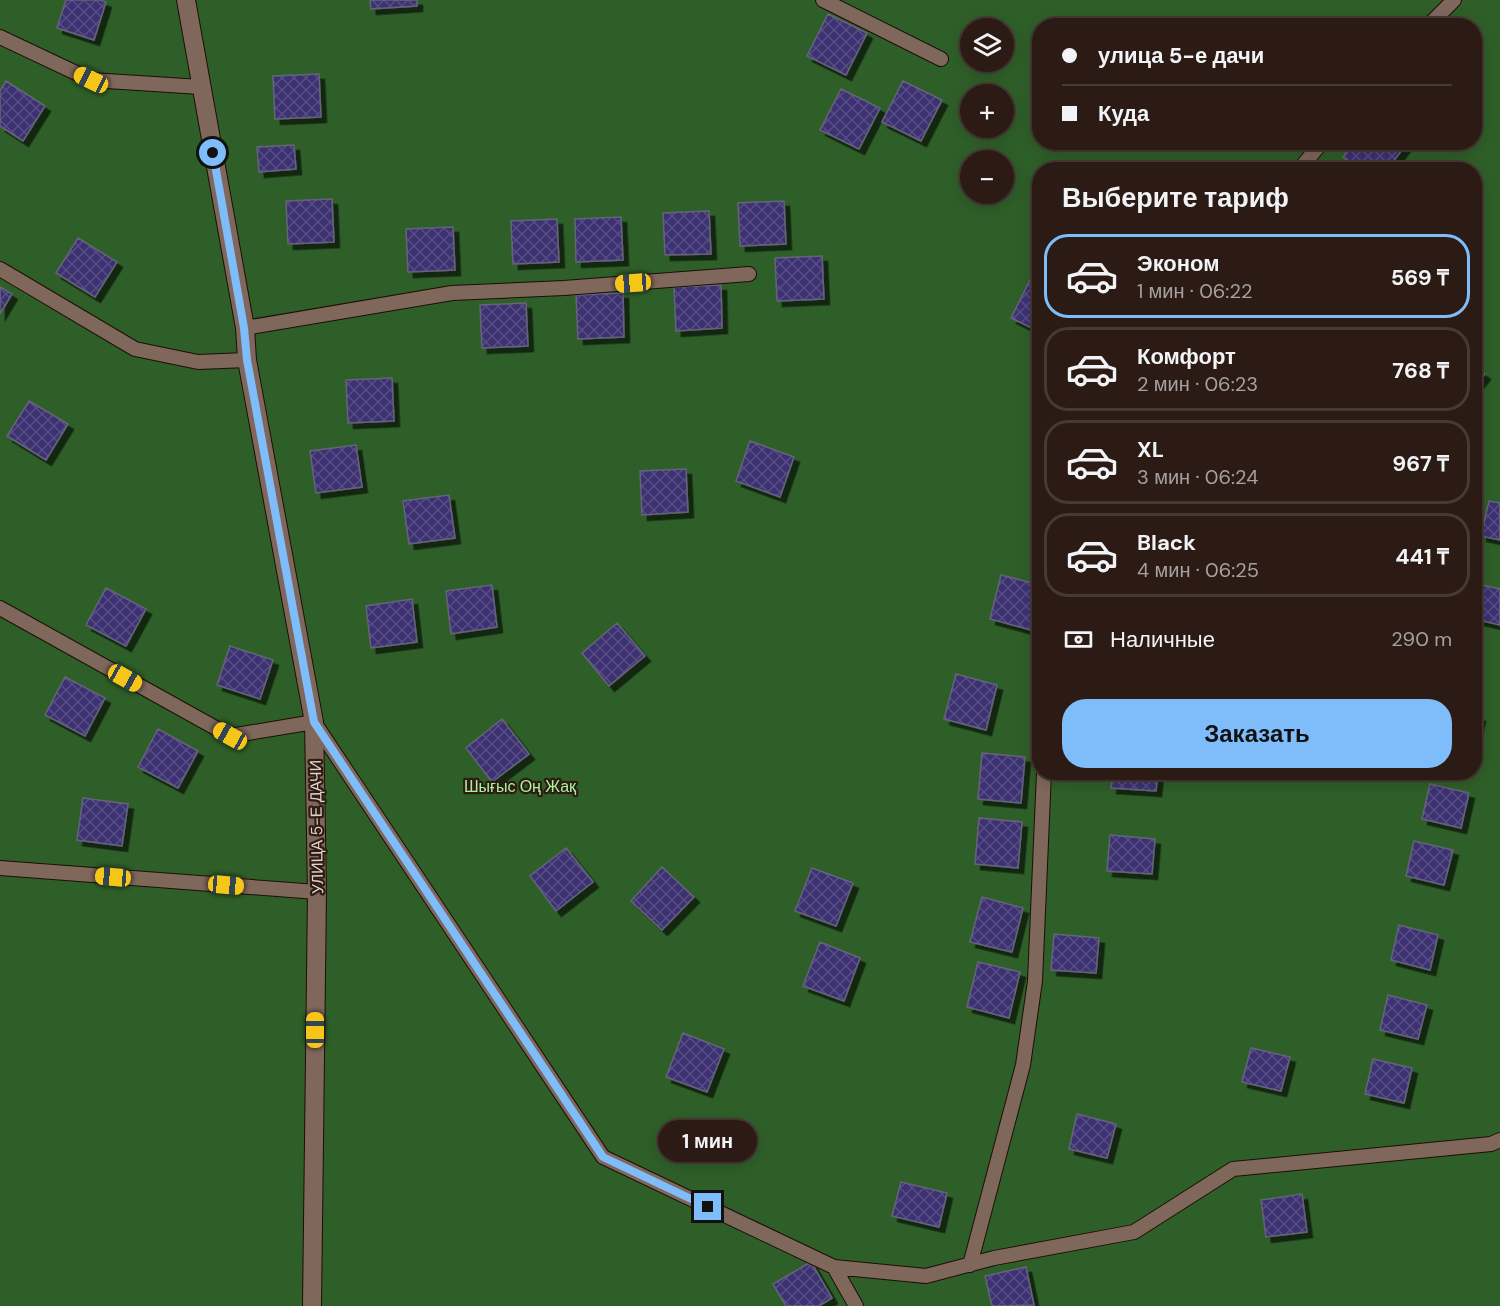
<!DOCTYPE html>
<html lang="ru">
<head>
<meta charset="utf-8">
<style>
  :root { --surface:#2b1b14; --page:#33241d; --text:#f1f3f6; --muted:#a6a1a0; --line:#473934; --accent:#7ebdf9 }
  body { margin:0; font-family:"DM Sans",sans-serif; background:var(--page); color:var(--text); height:100vh; display:flex; flex-direction:column; font-size:22px; white-space:nowrap }
  * { box-sizing:border-box; margin:0 }
  p { font-size:20px; color:var(--muted) }
  .icon { flex:none; width:33px; height:33px; fill:none; stroke:currentColor; stroke-width:2; stroke-linecap:round; stroke-linejoin:round }
  .map { position:relative; flex:1; overflow:hidden }
  .panel { position:absolute; left:1032px; top:162px; width:450px; height:618px; display:flex; flex-direction:column; background:var(--surface); border-radius:24px; box-shadow:0 3px 15px #0003,0 0 0 2px var(--line) }
  .panel>* { flex:none }
  .guide { position:absolute; left:1032px; top:18px; width:450px; height:132px; border-radius:24px; box-shadow:0 3px 15px #0003,0 0 0 2px var(--line); display:grid; align-content:center; height:132px; padding:0 30px; background:var(--surface) }
  .buttons { position:absolute; left:960px; top:18px; display:grid; gap:12px }
  .buttons a { display:grid; place-items:center; width:54px; height:54px; border-radius:50%; background:var(--surface); box-shadow:0 3px 15px #0003,0 0 0 2px var(--line); font-size:30px }
  .end { position:absolute; width:27px; height:27px; margin:-14px; border:8px solid #7ebdf9; background:#111; box-shadow:0 0 0 3px #111 }
  .from { border-radius:50% }
  .bubble { position:absolute; height:42px; border-radius:21px; background:var(--surface); box-shadow:0 3px 15px #0003,0 0 0 2px var(--line); font-size:20px; font-weight:700; line-height:42px; text-align:center }
  .car { position:absolute; width:18px; height:36px; margin:-18px -9px; border-radius:8px; box-shadow:0 0 4px 2px #0007; background:linear-gradient(#f5c518 24%,#345 0 40%,#f5c518 0 76%,#345 0 86%,#f5c518 0) }
  .guide b { display:flex; align-items:center; gap:21px; height:57px; font-size:22px }
  .guide b+b { border-top:2px solid var(--line) }
  .guide i { width:15px; height:15px; background:var(--text) }
  ul { padding:0; list-style:none }
  li { display:flex; align-items:center; gap:18px; height:84px; margin:0 12px 9px; padding:0 18px; border:3px solid var(--line); border-radius:24px }
  li div { flex:1 }
  li b { display:block; font-size:22px }
  li em { font-style:normal; font-weight:700 }
  li.selected { border-color:var(--accent) }
  li>.icon { width:54px; height:54px; stroke-width:1.5 }
  h2 { padding:0 30px; font-size:27px; line-height:72px }
  .pay { display:flex; align-items:center; gap:15px; height:66px; padding:0 30px; font-size:22px }
  .pay p { margin-inline-start:auto }
  .action { display:flex; gap:12px; margin-top:auto; padding:12px 30px }
  .action a { flex:1; height:69px; border-radius:24px; background:var(--accent); color:#111; font-size:24px; font-weight:700; line-height:69px; text-align:center }
  .map>svg:first-child { display:block }
</style>
</head>
<body>
<div class="map">
<svg width="1500" height="1306" viewBox="0 0 1500 1306">
  <defs>
    <pattern id="building-cross-hatch" width="8" height="8" patternUnits="userSpaceOnUse" patternTransform="scale(1.5)"><rect width="8" height="8" fill="#3c3171"/><path d="M0 0l8 8M0 8l8-8" fill="none" stroke="#584e84"/></pattern>
    <filter id="shadow"><feDropShadow dx="5.5" dy="5.5" stdDeviation="0" flood-color="#0009"/></filter>
  </defs>
  <rect width="100%" height="100%" fill="#39241b"/>
  <path fill="#2f5f29" fill-rule="evenodd" d="M0,0H1500V1306H0ZM1040,26H1474V142H1040ZM970,28H1004V62H970ZM970,94H1004V128H970ZM970,160H1004V194H970ZM1040,170H1474V772H1040Z"/>
  <path fill="url(#building-cross-hatch)" stroke="#65647b" stroke-width="1.5" filter="url(#shadow)" d="M66,0H100L106,2L94,40L57,28Z
    M370,0H417V6L371,9Z
    M828,14L867,33L846,75L807,56Z
    M319,74L321,117L275,119L273,76Z
    M6,81L45,106L23,141L0,126V91Z
    M903,81L942,100L921,141L882,122Z
    M841,89L880,108L859,149L820,130Z
    M1354,142H1400L1405,146L1387,170H1359L1343,157Z
    M294,145L296,169L259,172L257,147Z
    M332,199L334,242L288,244L286,201Z
    M784,201L786,244L740,246L738,203Z
    M709,211L711,254L665,255L663,213Z
    M621,217L623,260L576,262L575,219Z
    M557,219L559,262L513,264L511,221Z
    M453,227L455,270L408,272L406,229Z
    M78,238L117,262L95,297L56,273Z
    M822,256L824,299L777,301L775,258Z
    M1032,276L1040,280V332L1011,318Z
    M721,285L722,328L676,331L674,287Z
    M0,287L12,294L0,314Z
    M623,293L624,337L578,339L576,295Z
    M526,303L528,346L482,348L480,305Z
    M1474,367L1485,374L1474,388Z
    M392,378L394,421L348,423L346,380Z
    M29,401L68,424L46,460L7,436Z
    M750,441L794,457L780,497L736,481Z
    M356,445L362,487L316,493L310,451Z
    M686,469L688,512L642,515L640,471Z
    M449,495L455,538L409,544L403,501Z
    M1489,501L1500,503V540L1481,536Z
    M1001,575L1040,585V600L1031,630L990,619Z
    M1474,583L1500,589V625L1474,619Z
    M492,585L497,627L451,634L446,591Z
    M106,588L146,609L126,646L86,625Z
    M412,599L417,642L371,648L366,606Z
    M617,623L645,656L609,686L582,653Z
    M230,646L273,660L260,699L217,685Z
    M956,674L997,685L986,730L944,719Z
    M65,677L105,698L85,736L45,715Z
    M1474,715L1480,716L1474,742Z
    M502,719L529,754L492,782L466,748Z
    M158,729L198,751L178,788L138,767Z
    M982,753L1025,757L1021,803L978,799Z
    M1113,772H1158L1156,791L1111,788Z
    M1430,784L1469,793L1461,828L1422,819Z
    M83,798L128,804L122,846L77,840Z
    M979,818L1022,822L1018,868L975,864Z
    M1110,835L1155,839L1152,874L1107,871Z
    M1414,841L1453,850L1444,885L1406,876Z
    M566,848L593,882L556,911L530,876Z
    M662,867L694,897L662,930L631,901Z
    M812,868L853,883L836,926L795,911Z
    M982,897L1023,908L1012,952L970,942Z
    M1399,925L1438,935L1430,970L1391,960Z
    M1054,934L1099,938L1096,973L1051,970Z
    M820,942L860,958L844,1001L803,986Z
    M978,962L1020,972L1009,1018L967,1007Z
    M1388,995L1427,1005L1418,1039L1380,1030Z
    M683,1033L724,1049L707,1092L666,1077Z
    M1251,1048L1290,1057L1281,1091L1242,1082Z
    M1373,1059L1412,1068L1404,1103L1365,1094Z
    M1077,1114L1116,1124L1107,1158L1069,1149Z
    M901,1182L947,1193L939,1227L892,1216Z
    M1302,1194L1307,1232L1266,1237L1261,1200Z
    M811,1262L832,1298L819,1306H786L773,1284Z
    M1026,1267L1034,1305L992,1306L985,1276Z"/>
  <g fill="none" stroke-linecap="round" stroke-linejoin="round">
    <defs>
      <path id="lane" d="M823,0L941,59
        M1428,26L1454,0
        M0,37L91,80L201,87
        M1299,170L1322,142
        M0,269L135,349L198,362L247,360
        M245,328L452,293L564,288L749,274
        M0,608L230,736L314,722L603,1157L834,1267L926,1276L994,1258L1134,1232L1233,1169L1491,1144L1500,1140
        M0,868L317,892
        M970,1265L1023,1065L1035,981L1044,772
        M834,1267L856,1306"/>
      <path id="street" d="M186,0L245,328L247,360L314,722L317,892L312,1306"/>
    </defs>
    <use href="#lane" stroke="#1f0d05" stroke-width="16"/>
    <use href="#street" stroke="#1f0d05" stroke-width="20"/>
    <use href="#lane" stroke="#7f675c" stroke-width="14"/>
    <use href="#street" stroke="#7f675c" stroke-width="18"/>
  </g>
  <g fill="none" stroke-linecap="round" stroke-linejoin="round">
    <path stroke="#7ebdf9" stroke-width="8" d="M213,153L244,328L247,360L314,722L603,1157L708,1207"/>
  </g>
  <g text-anchor="middle" stroke-width="4.5" stroke-linejoin="round" paint-order="stroke">
    <g font-size="16" fill="#a8f39e" stroke="#2e1b12">
      <text x="520" y="792">Шығыс Оң Жақ</text>
    </g>
    <g font-size="16" fill="#dfd1cb" stroke="#2e1b12">
      <text transform="translate(316 827) rotate(-91)" y="6">УЛИЦА 5-Е ДАЧИ</text>
    </g>
  </g>
</svg>
<div class="buttons">
<a><svg class="icon" aria-label="layers" viewBox="0 0 24 24"><path d="M12 4l9 5-9 5-9-5zM3 14l9 5 9-5"/></svg></a>
<a>+</a>
<a>−</a>
</div>
<i class="end from" style="left:213px;top:153px"></i>
<i class="end" style="left:708px;top:1207px"></i>
<div class="bubble" style="left:658px;top:1120px;width:99px">1 мин</div>
<i class="car" style="left:91px;top:80px;rotate:296deg"></i>
<i class="car" style="left:633px;top:283px;rotate:266deg"></i>
<i class="car" style="left:125px;top:678px;rotate:119deg"></i>
<i class="car" style="left:230px;top:736px;rotate:299deg"></i>
<i class="car" style="left:113px;top:877px;rotate:275deg"></i>
<i class="car" style="left:226px;top:885px;rotate:95deg"></i>
<i class="car" style="left:315px;top:1030px;rotate:0deg"></i>
<div class="guide">
<b><i class="from"></i>улица 5-е дачи</b>
<b><i></i>Куда</b>
</div>
<section class="panel">
<h2>Выберите тариф</h2>
<ul>
<li class="selected"><svg class="icon" aria-label="car" viewBox="0 0 24 24"><path d="M5 17H2v-5l4-1 3-4h7l3 4 3 1v5h-3M9 17h6M6 11h13"/><circle cx="7" cy="17" r="2"/><circle cx="17" cy="17" r="2"/></svg><div><b>Эконом</b><p>1 мин · 06:22</p></div><em>569 ₸</em></li>
<li><svg class="icon" aria-label="car" viewBox="0 0 24 24"><path d="M5 17H2v-5l4-1 3-4h7l3 4 3 1v5h-3M9 17h6M6 11h13"/><circle cx="7" cy="17" r="2"/><circle cx="17" cy="17" r="2"/></svg><div><b>Комфорт</b><p>2 мин · 06:23</p></div><em>768 ₸</em></li>
<li><svg class="icon" aria-label="car" viewBox="0 0 24 24"><path d="M5 17H2v-5l4-1 3-4h7l3 4 3 1v5h-3M9 17h6M6 11h13"/><circle cx="7" cy="17" r="2"/><circle cx="17" cy="17" r="2"/></svg><div><b>XL</b><p>3 мин · 06:24</p></div><em>967 ₸</em></li>
<li><svg class="icon" aria-label="car" viewBox="0 0 24 24"><path d="M5 17H2v-5l4-1 3-4h7l3 4 3 1v5h-3M9 17h6M6 11h13"/><circle cx="7" cy="17" r="2"/><circle cx="17" cy="17" r="2"/></svg><div><b>Black</b><p>4 мин · 06:25</p></div><em>441 ₸</em></li>
</ul>
<div class="pay"><svg class="icon" aria-label="cash" viewBox="0 0 24 24"><path d="M3 7h18v10H3z"/><circle cx="12" cy="12" r="2"/></svg>Наличные<p>290 m</p></div>
<div class="action"><a>Заказать</a></div>
</section>
</div>
</body>
</html>
